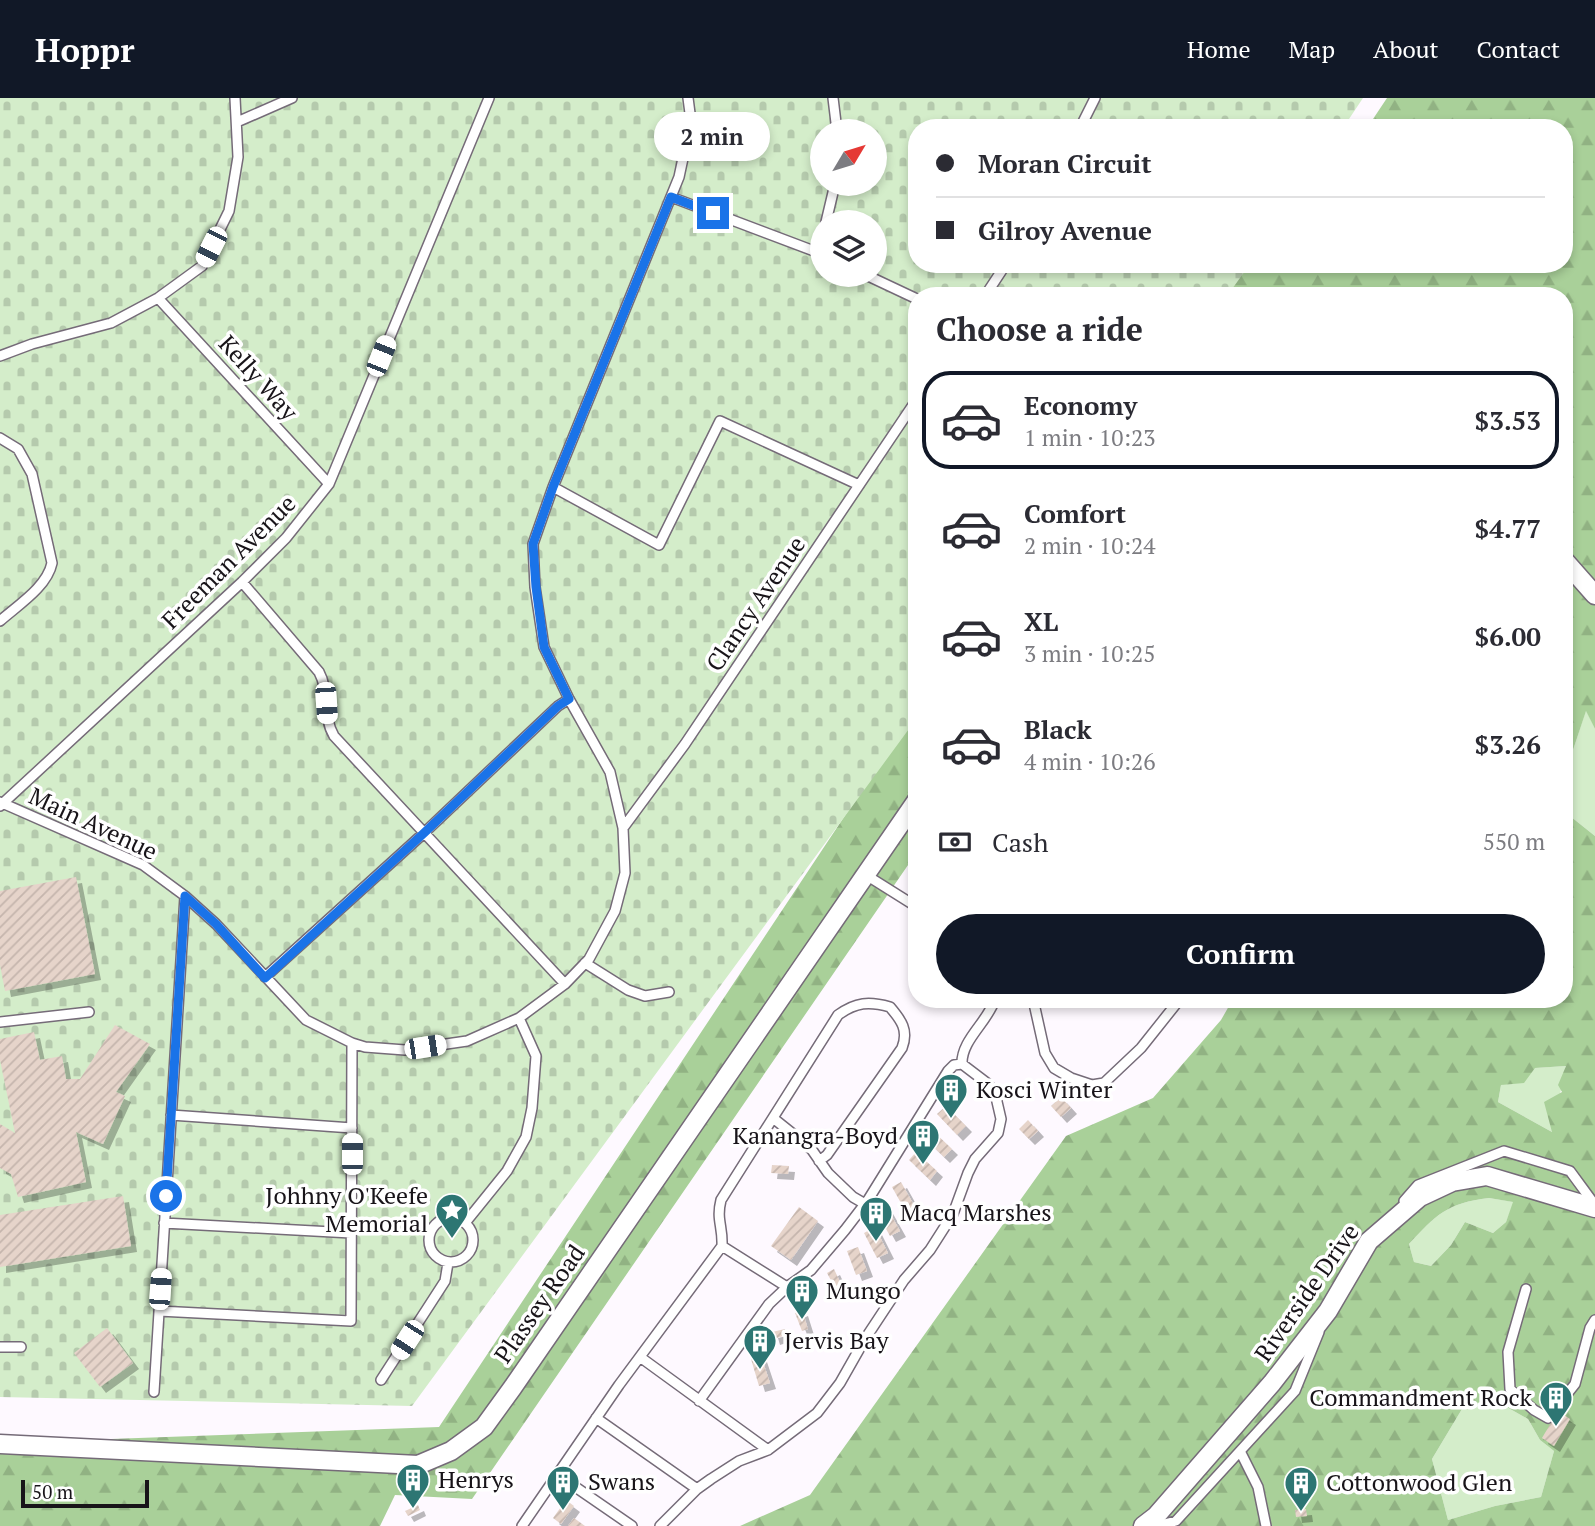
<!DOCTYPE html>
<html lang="en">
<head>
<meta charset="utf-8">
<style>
  :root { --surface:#fff; --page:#f7f7f7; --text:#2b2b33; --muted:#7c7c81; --line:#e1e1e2; --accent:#111827 }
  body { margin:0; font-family:"PT Serif",serif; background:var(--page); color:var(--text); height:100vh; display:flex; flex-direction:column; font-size:26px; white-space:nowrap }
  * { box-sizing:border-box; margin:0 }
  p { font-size:23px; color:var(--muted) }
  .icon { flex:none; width:38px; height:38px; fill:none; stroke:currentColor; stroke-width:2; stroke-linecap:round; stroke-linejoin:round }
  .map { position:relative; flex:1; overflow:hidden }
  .sheet { position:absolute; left:908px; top:189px; width:665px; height:721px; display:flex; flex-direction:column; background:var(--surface); border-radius:28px; box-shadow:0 4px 10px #0003 }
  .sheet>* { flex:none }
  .top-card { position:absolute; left:908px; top:21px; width:665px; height:154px; border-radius:28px; box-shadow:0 4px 10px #0003; display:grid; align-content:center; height:154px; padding:0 28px; background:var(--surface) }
  .needle { width:46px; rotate:52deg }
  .buttons { position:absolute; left:810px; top:21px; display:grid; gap:14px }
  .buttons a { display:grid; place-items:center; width:77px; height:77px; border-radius:50%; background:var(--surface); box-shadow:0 4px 10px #0003; font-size:35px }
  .scale { position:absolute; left:21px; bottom:18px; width:128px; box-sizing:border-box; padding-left:7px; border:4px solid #181419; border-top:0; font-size:19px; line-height:24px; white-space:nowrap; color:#181419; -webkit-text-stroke:5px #fff; paint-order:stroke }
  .end { position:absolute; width:32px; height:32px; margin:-16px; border:9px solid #1a73e8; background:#fff; box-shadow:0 0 0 4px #fff }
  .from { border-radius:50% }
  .bubble { position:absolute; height:49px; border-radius:24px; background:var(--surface); box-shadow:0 4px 10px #0003; font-size:23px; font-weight:700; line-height:49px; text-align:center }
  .car { position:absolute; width:21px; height:42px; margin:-21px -10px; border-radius:9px; box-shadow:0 0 5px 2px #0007; background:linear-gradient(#fff 24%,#345 0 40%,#fff 0 76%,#345 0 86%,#fff 0) }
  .top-card b { display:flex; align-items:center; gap:24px; height:66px; font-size:26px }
  .top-card b+b { border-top:2px solid var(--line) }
  .top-card i { width:18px; height:18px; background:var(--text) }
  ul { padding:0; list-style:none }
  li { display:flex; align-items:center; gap:21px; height:98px; margin:0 14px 10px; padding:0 14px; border:4px solid transparent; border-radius:28px }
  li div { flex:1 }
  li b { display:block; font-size:26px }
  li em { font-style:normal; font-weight:700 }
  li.active { border-color:var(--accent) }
  li>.icon { width:63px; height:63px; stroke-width:1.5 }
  h2 { padding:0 28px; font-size:32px; line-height:84px }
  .pay { display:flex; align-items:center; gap:18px; height:77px; padding:0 28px; font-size:26px }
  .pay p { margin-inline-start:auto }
  .primary-button { display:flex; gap:14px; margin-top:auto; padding:14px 28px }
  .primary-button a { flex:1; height:80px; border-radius:42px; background:var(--accent); color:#fff; font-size:28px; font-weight:700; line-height:80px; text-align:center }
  header { display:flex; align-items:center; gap:42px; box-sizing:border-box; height:98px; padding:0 35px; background:var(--accent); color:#fff }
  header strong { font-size:33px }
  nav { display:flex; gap:38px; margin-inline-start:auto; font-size:24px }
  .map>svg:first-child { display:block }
</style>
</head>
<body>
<header>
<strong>Hoppr</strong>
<nav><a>Home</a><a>Map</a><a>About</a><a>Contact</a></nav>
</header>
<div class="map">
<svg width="1595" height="1428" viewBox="0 0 1595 1428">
  <defs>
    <pattern id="forest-firs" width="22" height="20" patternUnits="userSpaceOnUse" patternTransform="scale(1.75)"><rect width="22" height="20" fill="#a9d099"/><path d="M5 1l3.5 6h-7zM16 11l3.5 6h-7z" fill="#91b283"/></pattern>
    <pattern id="cemetery-stones" width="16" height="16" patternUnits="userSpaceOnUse" patternTransform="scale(1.75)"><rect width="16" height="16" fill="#d4edca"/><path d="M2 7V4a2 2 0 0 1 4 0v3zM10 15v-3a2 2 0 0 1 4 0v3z" fill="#b5caad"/></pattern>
    <pattern id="building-hatch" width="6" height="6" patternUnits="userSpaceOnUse" patternTransform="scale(1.75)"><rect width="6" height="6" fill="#e6d4ca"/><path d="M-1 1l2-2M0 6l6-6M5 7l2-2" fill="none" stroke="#c5b5ad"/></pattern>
    <filter id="shadow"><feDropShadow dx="6" dy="6" stdDeviation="0" flood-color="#0004"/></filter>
  </defs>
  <rect width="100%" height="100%" fill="#fef9ff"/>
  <path fill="#d4edca" d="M1586,612L1595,631V738L1565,714V666L1573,652Z
    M1566,968L1552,1034L1498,1004L1501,987L1534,970Z
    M1489,1100L1514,1104L1506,1124L1493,1135L1465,1124L1451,1147L1431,1168L1414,1164L1409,1146C1436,1117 1447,1105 1489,1100Z
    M1496,1303L1528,1321L1540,1342L1554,1353L1541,1399L1495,1408L1448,1422L1432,1361L1465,1306Z"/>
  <path fill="url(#forest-firs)" fill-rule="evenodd" d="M1387,0H1595V631L1586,613L1573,652L1565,666L1564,198H1190L1211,166H1564V30H1367Z
    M917,609V754L472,1401L395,1397L380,1428H0V1345L439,1329Z
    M1565,714L1595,738V1428H740L810,1397L1066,1038L1153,1000L1221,922L1233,901H1564ZM1566,968L1558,987L1562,994L1544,1004L1552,1034L1498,1004L1501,987L1524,985L1535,970ZM1489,1100L1513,1104L1506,1124L1493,1135L1465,1124L1451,1147L1431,1168L1414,1164L1409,1146C1436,1117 1447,1105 1489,1100ZM1496,1303L1528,1321L1540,1342L1554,1353L1541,1399L1495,1408L1448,1422L1432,1361L1465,1306Z"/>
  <path fill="url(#cemetery-stones)" fill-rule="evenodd" d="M0,0H1363L1343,30H917V166H1250L1227,198H917V620L412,1308L0,1299ZM822,33H875V86H822ZM822,124H875V177H822Z"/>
  <path fill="url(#building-hatch)" filter="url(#shadow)" d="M76,779L95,876L5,893L0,867V793Z
    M115,927L150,946L116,994L125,998L103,1046L76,1034L86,1084L18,1099L11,1076L0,1070V1026L15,1035L0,962V941L34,934L40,962L62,958L66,981H80Z
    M1061,999L1071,1010L1061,1019L1051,1008Z
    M946,1008L966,1028L957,1037L937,1016Z
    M1028,1022L1038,1033L1029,1041L1019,1031Z
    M931,1031L952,1051L944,1059L923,1039Z
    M916,1054L937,1073L930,1082L909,1062Z
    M772,1067L789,1068L788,1076L771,1075Z
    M901,1084L915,1109L906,1114L892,1089Z
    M123,1098L131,1148L0,1169V1117Z
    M886,1108L900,1133L890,1138L876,1113Z
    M799,1109L818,1123L791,1162L771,1148Z
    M875,1129L888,1155L877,1160L864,1135Z
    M858,1149L867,1173L856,1177L847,1153Z
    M834,1171L841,1186L835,1190L827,1175Z
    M802,1212L808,1231L802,1233L795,1215Z
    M107,1230L133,1265L100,1289L74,1255Z
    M785,1231L786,1237L774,1241L772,1234Z
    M761,1258L770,1285L759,1288L751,1261Z
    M1558,1313L1570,1321L1554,1348L1542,1340Z
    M566,1402L574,1408L561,1426L553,1420Z
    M418,1407L420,1412L408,1418L405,1413Z
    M1306,1411L1307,1418L1296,1419L1295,1412Z
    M574,1420L585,1428H568Z"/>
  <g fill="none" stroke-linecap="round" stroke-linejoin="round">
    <defs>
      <path id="service" d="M833,0L837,33
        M237,24L292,0
        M1080,30L1095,0
        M671,99L822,156
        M826,124L835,86
        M818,154L822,139
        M866,177L917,201
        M985,198L1006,166
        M158,200L329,386
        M0,258L32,246L111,225L158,200L202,168L229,113L238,59L235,0
        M0,340L18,351L32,376L52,465C47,489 18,507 0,523
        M553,389L659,447L720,323L859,387
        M242,484L319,574C330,594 322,618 334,638L565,886
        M0,704L143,767L185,798L216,826L306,922L352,945L365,949L405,952L467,943L519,920L565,886L589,861L615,813L625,775L623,730L610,674L569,601L544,549L535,489L533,446L553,389L679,79L691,23L688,0
        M0,708L242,484L286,440L329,386L489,0
        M623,730L685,646L917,301
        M866,777L917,809
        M585,865L628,892L645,898L669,894
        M265,879L424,735L558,608L569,601
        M1033,901L1045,955L1054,970L1071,980L1092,987L1104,985L1141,950L1180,901
        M0,924L89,914
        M171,1017L352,1030
        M773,1020L798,1040L812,1052L828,1075L853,1099L865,1106
        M1404,1103L1418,1087L1504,1053L1570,1073L1595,1107
        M429 1142a22 22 0 1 1 44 0a22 22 0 1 1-44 0Z
        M164,1125L351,1135
        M465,1125L507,1073L526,1039L532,1010L536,958L519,920
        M722,1148L787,1189
        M1526,1191L1508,1254L1510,1291L1534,1312L1548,1320L1575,1286L1590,1230L1595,1222
        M159,1213L351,1223L352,945
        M0,1249H21
        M640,1259L768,1352
        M381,1282L445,1183L448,1165
        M154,1294L185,798
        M699,1303L769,1206L787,1189L811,1172L845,1132L868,1102L948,973L954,967L962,966
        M596,1320L697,1391
        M1240,1353L1258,1389L1266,1428
        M558,1377L632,1428
        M522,1428L619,1287L722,1148C723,1128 716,1122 721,1102L838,917C856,904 869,903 890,909C901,922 909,932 902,950L827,1057L819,1063
        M660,1428L697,1391L711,1381L739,1363L768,1352L817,1315L840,1285L865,1241L904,1182L930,1152L953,1116L968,1075L975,1061L998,1035L1001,1021L995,995L987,985L962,966C961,942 988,924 995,901
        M1156,1428L1176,1423L1295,1293L1319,1234"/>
      <path id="minor" d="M1564,462L1595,497
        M0,1346L418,1367L451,1353L484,1329L513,1289L917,702
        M1143,1428L1156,1418L1272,1285L1328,1213L1369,1143L1420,1099L1452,1084L1487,1078L1595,1110"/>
    </defs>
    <use href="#service" stroke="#756b78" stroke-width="12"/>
    <use href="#minor" stroke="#756b78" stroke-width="21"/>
    <use href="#service" stroke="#fff" stroke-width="9"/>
    <use href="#minor" stroke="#fff" stroke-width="18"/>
  </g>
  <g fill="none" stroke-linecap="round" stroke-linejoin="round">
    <path stroke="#1a73e8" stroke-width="9" d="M166,1098L185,798L216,826L265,880L424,735L558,608L569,601L544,549L536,489L533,446L553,389L671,99L713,115"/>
  </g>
  <defs>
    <symbol id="building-pin" viewBox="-11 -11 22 30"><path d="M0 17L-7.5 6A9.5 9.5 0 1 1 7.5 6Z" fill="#2d7673" stroke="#fff"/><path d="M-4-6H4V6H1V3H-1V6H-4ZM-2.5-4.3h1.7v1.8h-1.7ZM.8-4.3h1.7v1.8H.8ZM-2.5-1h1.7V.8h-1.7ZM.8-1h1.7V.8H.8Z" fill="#fff"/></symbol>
    <symbol id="sight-pin" viewBox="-11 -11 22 30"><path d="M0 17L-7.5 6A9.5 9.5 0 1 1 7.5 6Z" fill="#2d7673" stroke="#fff"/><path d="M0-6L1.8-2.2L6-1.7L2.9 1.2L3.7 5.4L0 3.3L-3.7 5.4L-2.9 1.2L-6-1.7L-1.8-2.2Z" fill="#fff"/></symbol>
  </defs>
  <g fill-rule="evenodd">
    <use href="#building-pin" x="932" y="973" width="38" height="52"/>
    <use href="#building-pin" x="904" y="1019" width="38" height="52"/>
    <use href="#sight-pin" x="433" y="1093" width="38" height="52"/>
    <use href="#building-pin" x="857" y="1096" width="38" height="52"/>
    <use href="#building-pin" x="783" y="1174" width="38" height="52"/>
    <use href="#building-pin" x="741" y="1224" width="38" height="52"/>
    <use href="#building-pin" x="1537" y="1281" width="38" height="52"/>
    <use href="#building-pin" x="394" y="1363" width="38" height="52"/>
    <use href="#building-pin" x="544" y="1365" width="38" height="52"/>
    <use href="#building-pin" x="1282" y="1366" width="38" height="52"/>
  </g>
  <g text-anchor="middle" stroke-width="7" stroke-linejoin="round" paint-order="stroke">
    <g font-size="24" fill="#181419" stroke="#fff">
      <text transform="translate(258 280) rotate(48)" y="8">Kelly Way</text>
      <text transform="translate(229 464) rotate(-45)" y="8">Freeman Avenue</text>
      <text transform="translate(756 506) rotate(-56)" y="8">Clancy Avenue</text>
      <text transform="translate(93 726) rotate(25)" y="8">Main Avenue</text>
      <text transform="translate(1307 1195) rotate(-55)" y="8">Riverside Drive</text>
      <text transform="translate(540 1206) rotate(-55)" y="8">Plassey Road</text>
    </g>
    <g font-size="24" fill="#181419" stroke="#fff" text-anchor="start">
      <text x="976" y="1000">Kosci Winter</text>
      <text x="898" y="1046" text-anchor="end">Kanangra-Boyd</text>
      <text x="428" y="1106" text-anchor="end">Johhny O'Keefe<tspan x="428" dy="28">Memorial</tspan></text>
      <text x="900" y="1123">Macq Marshes</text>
      <text x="826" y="1201">Mungo</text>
      <text x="784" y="1251">Jervis Bay</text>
      <text x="1532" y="1308" text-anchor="end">Commandment Rock</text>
      <text x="438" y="1390">Henrys</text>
      <text x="588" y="1392">Swans</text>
      <text x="1326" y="1393">Cottonwood Glen</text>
    </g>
  </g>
</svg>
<div class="buttons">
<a><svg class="needle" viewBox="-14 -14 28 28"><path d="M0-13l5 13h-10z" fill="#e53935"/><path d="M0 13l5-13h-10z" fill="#7c7c81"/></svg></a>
<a><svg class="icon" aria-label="layers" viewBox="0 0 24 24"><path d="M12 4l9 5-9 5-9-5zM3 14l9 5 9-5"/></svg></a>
</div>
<div class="scale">50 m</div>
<i class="end from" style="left:166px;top:1098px"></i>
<i class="end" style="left:713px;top:115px"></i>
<div class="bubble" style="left:654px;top:14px;width:116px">2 min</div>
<i class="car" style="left:211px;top:149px;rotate:207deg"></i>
<i class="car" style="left:381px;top:258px;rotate:22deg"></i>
<i class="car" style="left:326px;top:605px;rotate:176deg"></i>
<i class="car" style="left:425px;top:949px;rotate:81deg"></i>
<i class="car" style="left:352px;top:1056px;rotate:0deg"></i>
<i class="car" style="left:160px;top:1191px;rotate:4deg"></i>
<i class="car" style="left:407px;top:1242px;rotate:213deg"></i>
<div class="top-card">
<b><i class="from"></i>Moran Circuit</b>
<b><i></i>Gilroy Avenue</b>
</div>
<section class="sheet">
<h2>Choose a ride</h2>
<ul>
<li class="active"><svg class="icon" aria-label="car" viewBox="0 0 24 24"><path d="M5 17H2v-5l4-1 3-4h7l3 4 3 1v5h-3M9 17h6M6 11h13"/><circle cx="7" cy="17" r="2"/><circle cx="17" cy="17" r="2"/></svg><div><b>Economy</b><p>1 min · 10:23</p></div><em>$3.53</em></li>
<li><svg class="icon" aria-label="car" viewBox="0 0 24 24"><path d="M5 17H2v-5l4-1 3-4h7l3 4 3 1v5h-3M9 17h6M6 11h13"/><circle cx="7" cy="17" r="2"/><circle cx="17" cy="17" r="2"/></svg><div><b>Comfort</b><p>2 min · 10:24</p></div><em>$4.77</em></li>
<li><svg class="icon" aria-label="car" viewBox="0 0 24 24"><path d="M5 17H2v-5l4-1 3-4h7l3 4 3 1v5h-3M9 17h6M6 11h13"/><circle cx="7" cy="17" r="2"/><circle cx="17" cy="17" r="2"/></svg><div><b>XL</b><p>3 min · 10:25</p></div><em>$6.00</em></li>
<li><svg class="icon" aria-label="car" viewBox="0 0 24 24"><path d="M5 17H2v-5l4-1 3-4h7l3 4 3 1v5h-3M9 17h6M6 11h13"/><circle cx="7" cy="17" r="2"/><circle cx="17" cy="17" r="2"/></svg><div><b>Black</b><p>4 min · 10:26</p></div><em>$3.26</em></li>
</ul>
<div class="pay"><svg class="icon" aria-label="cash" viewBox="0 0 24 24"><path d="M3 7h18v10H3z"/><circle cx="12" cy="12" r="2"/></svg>Cash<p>550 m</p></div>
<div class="primary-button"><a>Confirm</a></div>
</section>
</div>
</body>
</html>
